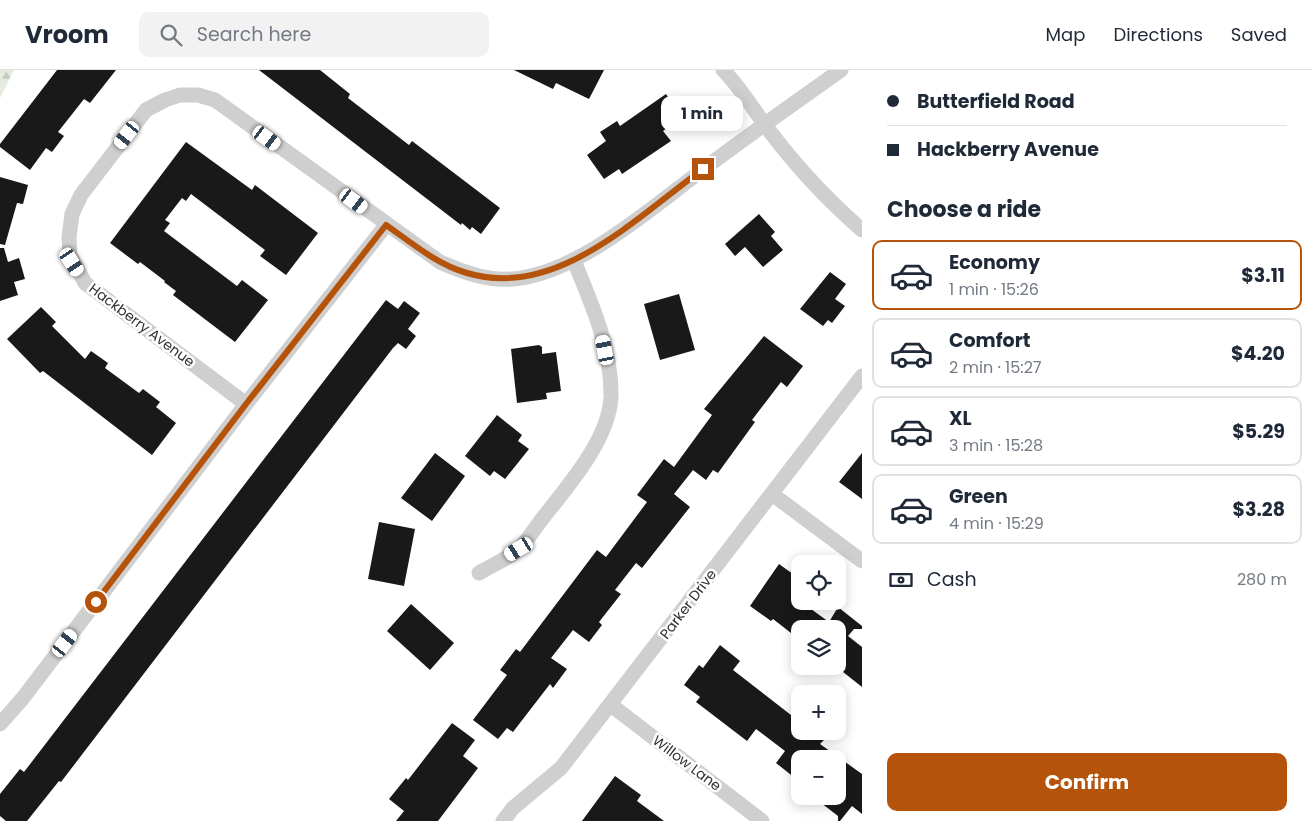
<!DOCTYPE html>
<html lang="en">
<head>
<meta charset="utf-8">
<style>
  :root { --surface:#fff; --page:#f2f2f3; --text:#1f2937; --muted:#747a83; --line:#e0e1e3; --accent:#b45309 }
  body { margin:0; font-family:Poppins,sans-serif; background:var(--page); color:var(--text); height:100vh; display:flex; flex-direction:column; font-size:19px; white-space:nowrap }
  * { box-sizing:border-box; margin:0 }
  p { font-size:16px; color:var(--muted) }
  .icon { flex:none; width:28px; height:28px; fill:none; stroke:currentColor; stroke-width:2; stroke-linecap:round; stroke-linejoin:round }
  .map { position:relative; flex:1; overflow:hidden }
  .drawer { display:flex; flex-direction:column; background:var(--surface); width:450px }
  .drawer>* { flex:none }
  .hud { display:grid; align-content:center; height:110px; padding:0 25px; background:var(--surface) }
  .controls { position:absolute; left:791px; top:485px; display:grid; gap:10px }
  .controls a { display:grid; place-items:center; width:55px; height:55px; border-radius:10px; background:var(--surface); box-shadow:0 2px 12px #0003; font-size:25px }
  .end { position:absolute; width:22px; height:22px; margin:-11px; border:6px solid #b45309; background:#fff; box-shadow:0 0 0 2px #fff }
  .from { border-radius:50% }
  .bubble { position:absolute; height:35px; border-radius:10px; background:var(--surface); box-shadow:0 2px 12px #0003; font-size:16px; font-weight:700; line-height:35px; text-align:center }
  .car { position:absolute; width:15px; height:30px; margin:-15px -8px; border-radius:6px; box-shadow:0 0 4px 1px #0007; background:linear-gradient(#fff 24%,#345 0 40%,#fff 0 76%,#345 0 86%,#fff 0) }
  .hud b { display:flex; align-items:center; gap:18px; height:48px; font-size:19px }
  .hud b+b { border-top:1px solid var(--line) }
  .hud i { width:12px; height:12px; background:var(--text) }
  ul { padding:0; list-style:none }
  li { display:flex; align-items:center; gap:15px; height:70px; margin:0 10px 8px; padding:0 15px; border:2px solid var(--line); border-radius:10px }
  li div { flex:1 }
  li b { display:block; font-size:19px }
  li em { font-style:normal; font-weight:700 }
  li.selected { border-color:var(--accent) }
  li>.icon { width:45px; height:45px; stroke-width:1.5 }
  h2 { padding:0 25px; font-size:22px; line-height:60px }
  .pay { display:flex; align-items:center; gap:12px; height:55px; padding:0 25px; font-size:19px }
  .pay p { margin-inline-start:auto }
  .primary-button { display:flex; gap:10px; margin-top:auto; padding:10px 25px }
  .primary-button a { flex:1; height:58px; border-radius:10px; background:var(--accent); color:#fff; font-size:20px; font-weight:700; line-height:58px; text-align:center }
  header { display:flex; align-items:center; gap:30px; box-sizing:border-box; height:70px; padding:0 25px; background:var(--surface); border-bottom:1px solid var(--line) }
  header strong { font-size:24px }
  nav { display:flex; gap:28px; margin-inline-start:auto; font-size:18px }
  .search { width:350px; height:45px; background:var(--page); display:flex; align-items:center; gap:12px; box-sizing:border-box; padding:0 18px; border-radius:10px; color:var(--muted); font-size:19px }
  main { display:flex; flex:1; min-height:0 }
  .map>svg:first-child { display:block }
</style>
</head>
<body>
<header>
<strong>Vroom</strong>
<div class="search"><svg class="icon" aria-label="search" viewBox="0 0 24 24"><circle cx="10" cy="10" r="6"/><path d="M15 15l6 6"/></svg>Search here</div>
<nav><a>Map</a><a>Directions</a><a>Saved</a></nav>
</header>
<main>
<div class="map">
<svg width="862" height="751" viewBox="0 0 862 751">
  <defs>
    <pattern id="forest-firs" width="22" height="20" patternUnits="userSpaceOnUse" patternTransform="scale(1.25)"><rect width="22" height="20" fill="#e5ebde"/><path d="M5 1l3.5 6h-7zM16 11l3.5 6h-7z" fill="#c5cabf"/></pattern>
  </defs>
  <rect width="100%" height="100%" fill="#fff"/>
  <path fill="url(#forest-firs)" d="M0,0H14L0,28Z"/>
  <path fill="#191919" d="M57,0H116L90,33L84,29L58,62L64,66L52,82L46,78L30,100L0,77V74Z
    M259,0H320L350,24L348,28L409,75L412,71L500,138L481,164L472,157L470,160L462,153L461,155Z
    M514,0H604L589,29L556,13L553,19Z
    M666,24L682,47L663,61L671,71L622,104L619,99L604,109L587,85L606,71L600,62L617,51L620,56Z
    M186,72L252,120L255,115L318,163L286,205L260,186L265,180L191,124L186,131L182,128L165,150L170,153L164,161L237,216L242,210L268,230L235,272L173,225L176,221L164,212L165,211L140,192L138,194L110,173Z
    M0,107L28,115L23,134L17,133L5,175L0,174Z
    M759,144L775,162L771,166L783,180L763,197L745,177L735,186L725,174Z
    M0,178H4L8,192L19,188L25,209L14,212L18,225L0,231Z
    M830,202L846,214L835,229L845,236L832,253L828,250L823,256L800,239Z
    M679,224L695,280L660,290L644,234Z
    M386,230L398,239L404,231L420,243L408,259L416,266L406,279L398,273L393,278L61,712L59,711L27,751H6L0,746V724L20,699L24,702Z
    M41,237L56,252L52,256L85,289L91,281L108,293L105,298L139,323L143,319L160,332L156,337L176,353L152,385L43,301L40,303L7,269Z
    M764,266L803,296L787,317L781,312L752,350L755,352L718,403L713,400L706,410L693,400L674,424L690,437L642,498L636,493L615,520L621,524L599,552L602,555L589,572L573,560L551,588L567,599L553,618L550,614L513,662L507,658L498,669L473,650L507,605L500,600L516,579L520,582L597,480L606,487L647,432L637,425L664,389L674,397L712,345L704,339Z
    M539,275L542,277V284L556,282L561,321L546,323L547,329L517,333L511,279Z
    M497,345L522,365L518,371L529,379L505,409L494,401L490,406L465,386Z
    M435,383L465,406L432,451L401,428Z
    M862,383V429L839,412Z
    M379,452L415,459L404,516L368,509Z
    M779,494L800,509V531L829,552L838,537L862,556V559H854L848,566L862,577V617L838,598V559H800V570L773,549L771,551L750,536Z
    M411,534L454,573L430,600L387,561Z
    M720,575L740,591L733,600L800,652V661H813L824,670L820,674L862,704V744L852,736L840,751H838V746L812,726H838V689H800V712L776,693L785,681L756,659L747,671L696,632L700,627L684,615L699,595L703,598Z
    M452,653L475,670L463,686L478,698L438,751H396L404,741L389,729L406,708L408,710Z
    M615,706L641,725L637,731L664,751H582Z"/>
  <g fill="none" stroke-linecap="round" stroke-linejoin="round">
    <path stroke="#cfcfcf" stroke-width="15" d="M723,0C740,17 751,36 765,55C794,94 825,128 862,160
      M246,334L85,213L70,185L69,167L72,144L81,125L146,40L165,30L180,25H198L215,30L440,192C463,202 487,211 512,209C578,205 657,133 709,95C753,62 797,31 841,0
      M772,424L862,491
      M479,503C492,495 508,489 519,479C527,471 535,458 542,449C567,417 609,370 611,327C612,280 592,234 574,191
      M611,635L762,751
      M0,654L23,628L246,334L386,155
      M503,751L513,738L561,698L862,306"/>
  </g>
  <g fill="none" stroke-linecap="round" stroke-linejoin="round">
    <path stroke="#b45309" stroke-width="6" d="M96,532L246,334L386,155C412,173 436,194 467,203C556,230 637,147 703,99"/>
  </g>
  <g text-anchor="middle" stroke-width="5" stroke-linejoin="round" paint-order="stroke">
    <g font-size="14" fill="#323232" stroke="#fff">
      <text transform="translate(142 255) rotate(37)" y="5">Hackberry Avenue</text>
      <text transform="translate(688 534) rotate(-53)" y="5">Parker Drive</text>
      <text transform="translate(687 693) rotate(37)" y="5">Willow Lane</text>
    </g>
  </g>
</svg>
<div class="controls">
<a><svg class="icon" aria-label="locate" viewBox="0 0 24 24"><circle cx="12" cy="12" r="6"/><path d="M12 2v4M12 18v4M2 12h4M18 12h4"/></svg></a>
<a><svg class="icon" aria-label="layers" viewBox="0 0 24 24"><path d="M12 4l9 5-9 5-9-5zM3 14l9 5 9-5"/></svg></a>
<a>+</a>
<a>−</a>
</div>
<i class="end from" style="left:96px;top:532px"></i>
<i class="end" style="left:703px;top:99px"></i>
<div class="bubble" style="left:661px;top:26px;width:82px">1 min</div>
<i class="car" style="left:127px;top:65px;rotate:217deg"></i>
<i class="car" style="left:267px;top:68px;rotate:126deg"></i>
<i class="car" style="left:354px;top:131px;rotate:126deg"></i>
<i class="car" style="left:72px;top:192px;rotate:147deg"></i>
<i class="car" style="left:605px;top:280px;rotate:349deg"></i>
<i class="car" style="left:519px;top:479px;rotate:239deg"></i>
<i class="car" style="left:65px;top:573px;rotate:37deg"></i>
</div>
<section class="drawer">
<div class="hud">
<b><i class="from"></i>Butterfield Road</b>
<b><i></i>Hackberry Avenue</b>
</div>
<h2>Choose a ride</h2>
<ul>
<li class="selected"><svg class="icon" aria-label="car" viewBox="0 0 24 24"><path d="M5 17H2v-5l4-1 3-4h7l3 4 3 1v5h-3M9 17h6M6 11h13"/><circle cx="7" cy="17" r="2"/><circle cx="17" cy="17" r="2"/></svg><div><b>Economy</b><p>1 min · 15:26</p></div><em>$3.11</em></li>
<li><svg class="icon" aria-label="car" viewBox="0 0 24 24"><path d="M5 17H2v-5l4-1 3-4h7l3 4 3 1v5h-3M9 17h6M6 11h13"/><circle cx="7" cy="17" r="2"/><circle cx="17" cy="17" r="2"/></svg><div><b>Comfort</b><p>2 min · 15:27</p></div><em>$4.20</em></li>
<li><svg class="icon" aria-label="car" viewBox="0 0 24 24"><path d="M5 17H2v-5l4-1 3-4h7l3 4 3 1v5h-3M9 17h6M6 11h13"/><circle cx="7" cy="17" r="2"/><circle cx="17" cy="17" r="2"/></svg><div><b>XL</b><p>3 min · 15:28</p></div><em>$5.29</em></li>
<li><svg class="icon" aria-label="car" viewBox="0 0 24 24"><path d="M5 17H2v-5l4-1 3-4h7l3 4 3 1v5h-3M9 17h6M6 11h13"/><circle cx="7" cy="17" r="2"/><circle cx="17" cy="17" r="2"/></svg><div><b>Green</b><p>4 min · 15:29</p></div><em>$3.28</em></li>
</ul>
<div class="pay"><svg class="icon" aria-label="cash" viewBox="0 0 24 24"><path d="M3 7h18v10H3z"/><circle cx="12" cy="12" r="2"/></svg>Cash<p>280 m</p></div>
<div class="primary-button"><a>Confirm</a></div>
</section>
</main>
</body>
</html>
